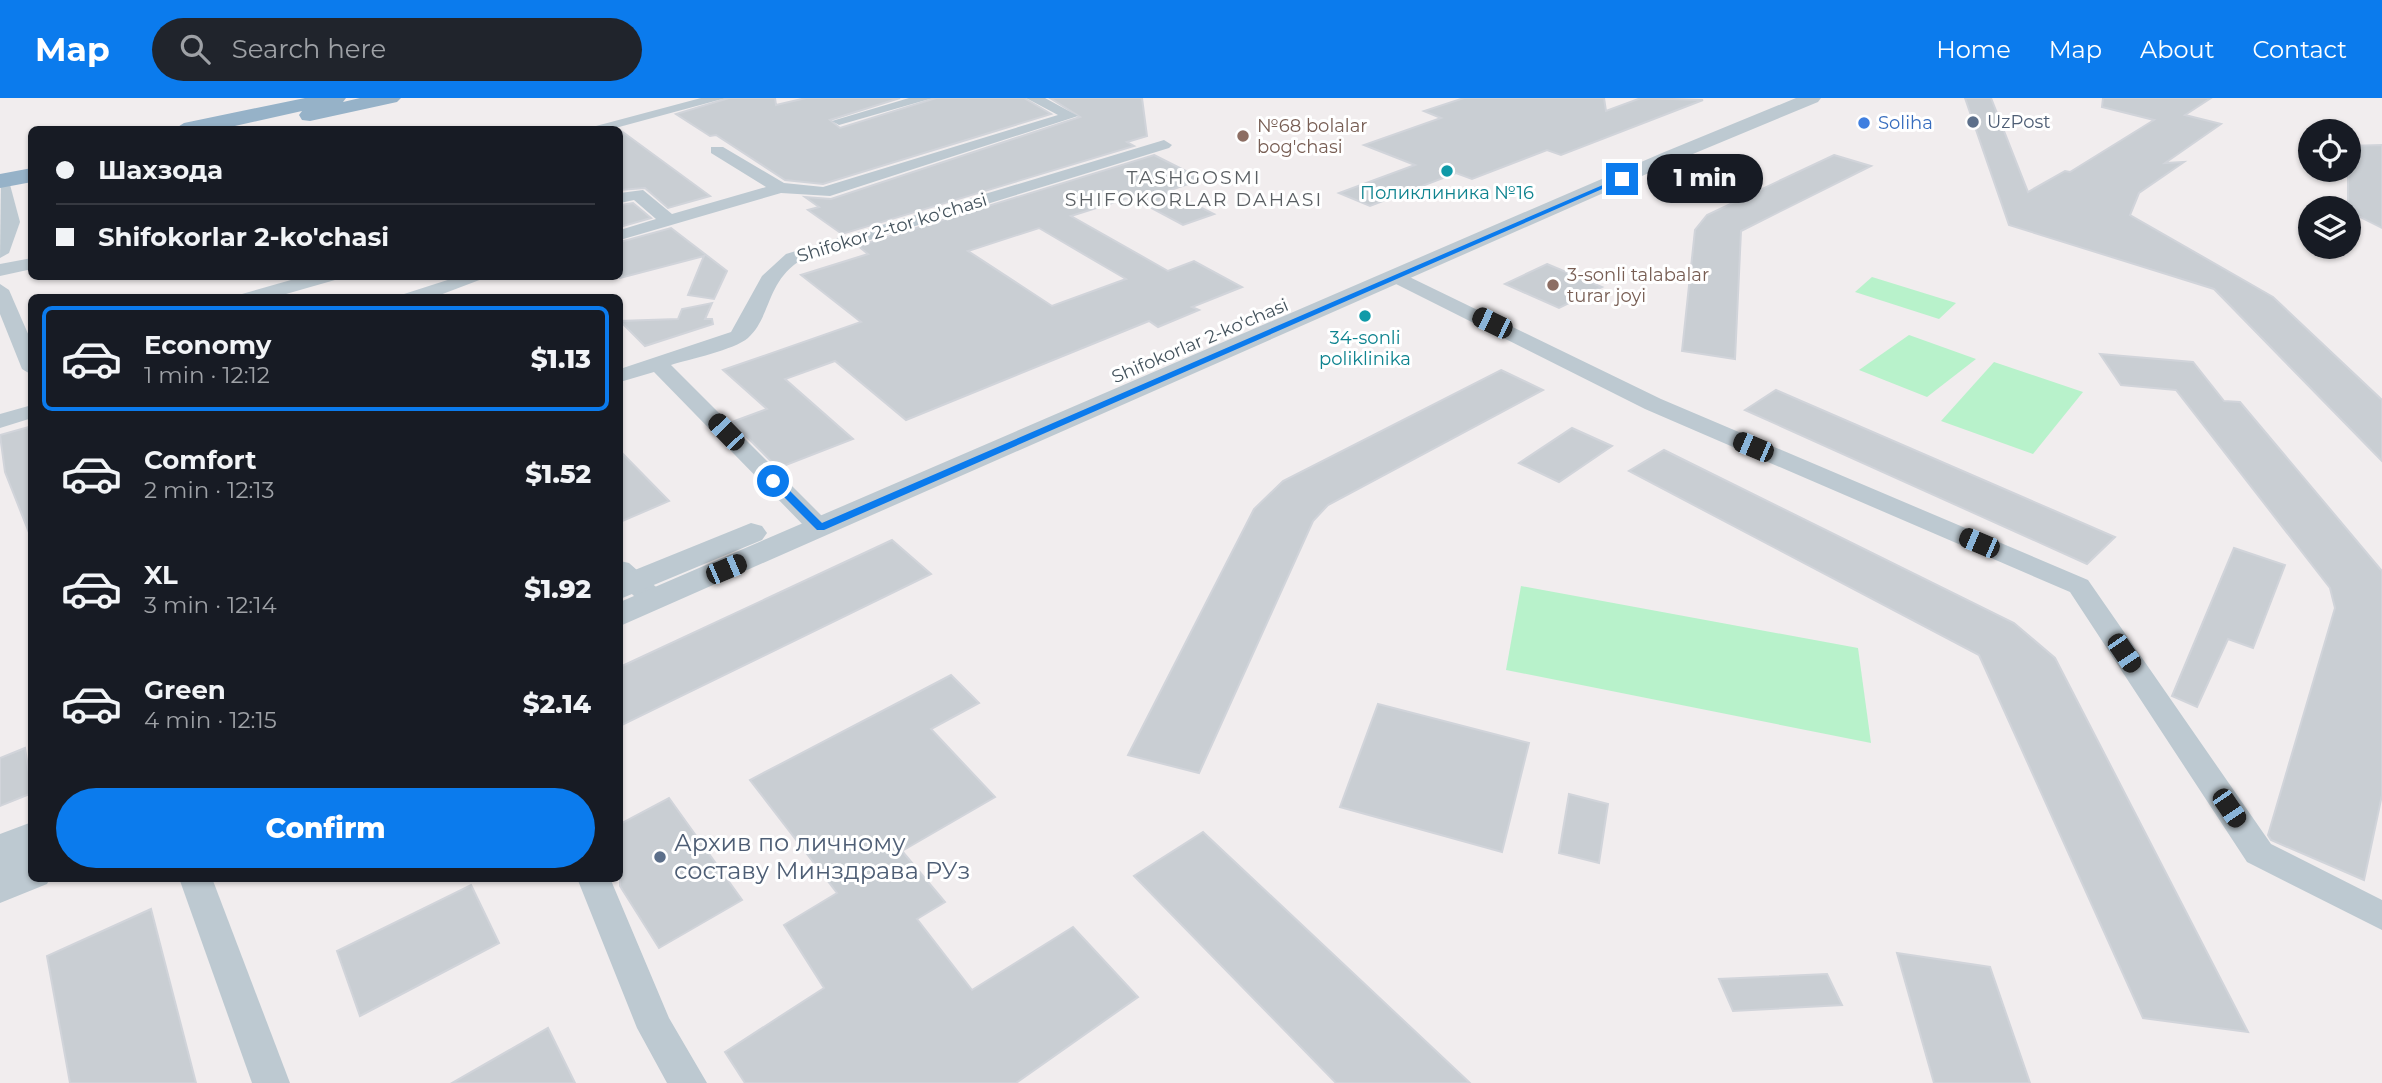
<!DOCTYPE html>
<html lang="en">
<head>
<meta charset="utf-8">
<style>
  :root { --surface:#171b24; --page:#20242c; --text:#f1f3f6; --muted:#9ea1a6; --line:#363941; --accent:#0b7bed }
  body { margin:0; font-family:Montserrat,sans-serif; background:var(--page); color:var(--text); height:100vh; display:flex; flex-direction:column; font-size:26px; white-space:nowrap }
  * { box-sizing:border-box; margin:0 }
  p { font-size:23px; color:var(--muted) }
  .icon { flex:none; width:38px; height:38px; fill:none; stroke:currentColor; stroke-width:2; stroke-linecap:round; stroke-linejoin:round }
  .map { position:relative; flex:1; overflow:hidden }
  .details { position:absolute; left:28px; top:196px; width:595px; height:588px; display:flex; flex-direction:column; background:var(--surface); border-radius:10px; box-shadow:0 2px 5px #0004 }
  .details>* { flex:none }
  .hud { position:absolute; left:28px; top:28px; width:595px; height:154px; border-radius:10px; box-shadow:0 2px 5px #0004; display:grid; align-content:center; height:154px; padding:0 28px; background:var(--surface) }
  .tools { position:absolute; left:2298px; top:21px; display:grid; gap:14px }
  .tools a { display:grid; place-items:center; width:63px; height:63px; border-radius:50%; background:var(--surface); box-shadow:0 2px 5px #0004; font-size:35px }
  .end { position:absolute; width:32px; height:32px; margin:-16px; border:9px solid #0b7bed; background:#fff; box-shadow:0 0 0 4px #fff }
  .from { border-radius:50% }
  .bubble { position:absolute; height:49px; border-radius:24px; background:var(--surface); box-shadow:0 2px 5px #0004; font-size:23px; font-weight:800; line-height:49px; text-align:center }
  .car { position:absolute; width:21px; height:42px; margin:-21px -10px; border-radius:9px; box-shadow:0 0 5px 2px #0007; background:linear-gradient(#222 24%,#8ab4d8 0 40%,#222 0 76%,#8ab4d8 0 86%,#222 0) }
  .hud b { display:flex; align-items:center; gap:24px; height:66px; font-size:26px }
  .hud b+b { border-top:2px solid var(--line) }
  .hud i { width:18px; height:18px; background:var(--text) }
  ul { padding:12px 0 0; list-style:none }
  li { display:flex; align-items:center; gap:21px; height:105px; margin:0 14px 10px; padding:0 14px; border:4px solid transparent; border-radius:10px }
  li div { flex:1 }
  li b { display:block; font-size:26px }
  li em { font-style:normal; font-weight:800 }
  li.current { border-color:var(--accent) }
  li>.icon { width:63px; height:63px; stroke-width:1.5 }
  .button { display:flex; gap:14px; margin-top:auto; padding:14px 28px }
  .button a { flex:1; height:80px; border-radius:42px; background:var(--accent); color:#fff; font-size:28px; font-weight:800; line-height:80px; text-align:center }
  header { display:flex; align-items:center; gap:42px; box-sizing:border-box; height:98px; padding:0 35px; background:var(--accent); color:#fff }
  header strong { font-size:33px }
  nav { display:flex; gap:38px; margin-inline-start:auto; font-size:24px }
  .search { width:490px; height:63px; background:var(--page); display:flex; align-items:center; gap:18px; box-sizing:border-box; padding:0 24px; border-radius:38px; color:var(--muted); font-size:26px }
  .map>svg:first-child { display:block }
</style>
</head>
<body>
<header>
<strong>Map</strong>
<div class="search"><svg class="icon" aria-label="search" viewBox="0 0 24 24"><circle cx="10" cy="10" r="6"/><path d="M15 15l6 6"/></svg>Search here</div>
<nav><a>Home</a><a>Map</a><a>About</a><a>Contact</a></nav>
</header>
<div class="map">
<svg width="2382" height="985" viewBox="0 0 2382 985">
  <rect width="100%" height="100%" fill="#f1edee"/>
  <g fill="#b8f2cb">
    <path d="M1872 179 1956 205 1939 221 1855 194Z"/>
    <path d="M1909 237 1976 261 1927 299 1859 272Z"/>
    <path d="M1994 264 2083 294 2033 356 1941 323Z"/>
    <path d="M1521 488 1858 550 1871 645 1506 572Z"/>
  </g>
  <g fill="#c9ced3" stroke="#d1d4da" stroke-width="2" fill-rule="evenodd">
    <path d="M729 0H775L776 7 806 0H900L830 22 840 30 936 0H1024L1051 16 823 86 785 82 716 37 710 38 676 16Z"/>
    <path d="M1050 0H1142L1147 38 1127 44 1134 48 842 136 808 112 819 109 805 99 831 101 1080 19Z"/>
    <path d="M1464 0H1604L1606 13 1641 0 1703 2 1561 57 1547 52 1472 81 1456 75 1370 108 1339 95 1415 67 1364 47 1441 20 1424 13Z"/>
    <path d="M1965 0H1991L2028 94 2065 73 2070 74 2154 22 2102 9 2103 0H2211L2185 17 2221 26 2165 65 2184 64 2139 95 2130 117 2273 199 2382 302V363L2214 191 2009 127Z"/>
    <path d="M620 32 710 98 668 110 645 90 620 92Z"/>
    <path d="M2382 47V130L2348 113V48Z"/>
    <path d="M1154 57 1202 81 1168 93 1214 116 1183 127 1131 99 1071 118 1168 173 1194 163 1242 189 1192 209 1199 212 1158 229 1149 223 906 322 835 263 785 281 853 341 778 370 732 324 767 311 723 272 861 224 801 177 868 156 858 148ZM1039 130 1126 181 1052 208 968 153Z"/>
    <path d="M1834 57 1871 68 1741 133 1735 261 1682 253 1695 132 1707 117Z"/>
    <path d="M633 105 651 120 620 129V107Z"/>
    <path d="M671 130 727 173 714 201 688 197 704 158 620 180V144Z"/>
    <path d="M1547 166 1602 189 1559 210 1505 186Z"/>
    <path d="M712 205 705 221H712L713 226 645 248 620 223 678 221 682 211Z"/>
    <path d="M2100 256 2193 264 2224 303 2240 304 2382 473V697L2364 782 2271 742 2268 737 2335 510 2330 490 2176 292 2121 287Z"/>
    <path d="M1501 272 1543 292 1328 407 1313 423 1199 675 1128 657 1254 411 1283 383Z"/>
    <path d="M1776 292 2115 439 2087 466 1745 312Z"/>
    <path d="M32 328V436L30 437 5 374 0 337Z"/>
    <path d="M1572 330 1612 348 1559 384 1519 365Z"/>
    <path d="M1664 352 2014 525 2055 560 2248 934 2143 920 1979 557 1629 373Z"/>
    <path d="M620 353 669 403 620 424Z"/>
    <path d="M892 442 931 476 620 628V569Z"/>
    <path d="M2234 450 2285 467 2253 550 2228 541 2197 609 2172 598Z"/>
    <path d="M951 577 979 605 931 631 995 699 902 753 945 804 917 821 972 892 1073 829 1138 899 1016 985H745L725 954 824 890 784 827 837 795 750 682Z"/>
    <path d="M1378 606 1529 645 1502 754 1340 709Z"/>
    <path d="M25 650 32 695 0 708V660Z"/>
    <path d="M1569 696 1608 706 1599 765 1559 755Z"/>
    <path d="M669 700 742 802 659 850 620 788V726Z"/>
    <path d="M1203 734 1470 985H1336L1134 778Z"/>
    <path d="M471 787 499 845 360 918 337 853Z"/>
    <path d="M151 811 196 985H70L47 858Z"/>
    <path d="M1897 855 1990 869 2030 985H1934Z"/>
    <path d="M1827 876 1842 907 1733 913 1719 881Z"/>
    <path d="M548 930 575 985H452Z"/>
  </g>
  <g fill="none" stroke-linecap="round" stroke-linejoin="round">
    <g fill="#bdc9d1" fill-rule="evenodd">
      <path d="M701 0H726L608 32H581Z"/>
      <path d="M909 0H933L839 27 832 23Z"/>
      <path d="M1026 0H1045L1078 18 830 98 781 95 620 142V132L656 121 634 102 620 105V95L643 92 672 116 766 89 711 55V49H723L784 85 823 89 1058 17Z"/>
      <path d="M1164 42 1172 47 1169 50 798 164C766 186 771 219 748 240 734 252 690 261 671 267L829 425 832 430 829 435H811L654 274 620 284V271L731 234 762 178 786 156Z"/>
      <path d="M1 78 9 83 20 124 9 155 0 160Z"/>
      <path d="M32 160V171L0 178V166Z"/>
      <path d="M1395 172 1661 301 2088 482 2271 746 2382 802V832L2247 764 2070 494 1645 311 1388 182 1386 178 1388 174Z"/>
      <path d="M305 178H337L335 182 272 200H240L242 196Z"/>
      <path d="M460 178H490L432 200H402L404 196Z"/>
      <path d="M0 186 9 192 32 245V277L22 271 0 216Z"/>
      <path d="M32 307V320L0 330V316Z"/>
      <path d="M620 463 629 465 664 496 668 502 664 508C645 513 633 497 620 484Z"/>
      <path d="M179 780H212L290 985H252Z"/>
      <path d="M577 780H610L669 920 707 985H667L637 930Z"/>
    </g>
    <g fill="#bdc9d1" fill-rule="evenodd">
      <path d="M1796 0H1821L1818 4 1676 63 620 528V504L1662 55Z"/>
      <path d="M751 425 762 428 767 435 762 442 620 501V478Z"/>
      <path d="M32 724V780H50L47 786 0 805V736Z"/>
    </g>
    <g fill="#96b2c8" fill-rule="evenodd">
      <path d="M305 0H346L343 4 360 0H401L397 4 310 23 302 22 299 17 302 13 217 32H173L184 25Z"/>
      <path d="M32 70V84L0 90V76Z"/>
    </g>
  </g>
  <path fill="#0b7bed" d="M1619 80 1625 81 824 432H817L768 383 777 380 822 425Z"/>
  <g fill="#5c6f8a" stroke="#fff" stroke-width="2.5">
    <circle cx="1973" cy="24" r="7"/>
    <circle cx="660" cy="759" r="7"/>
  </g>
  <circle fill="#3f7fe0" stroke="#fff" stroke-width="2.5" cx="1864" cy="25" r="7"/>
  <g fill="#8d6e63" stroke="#fff" stroke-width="2.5">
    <circle cx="1243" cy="38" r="7"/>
    <circle cx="1553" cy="187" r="7"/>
  </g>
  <g fill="#0f9aa8" stroke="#fff" stroke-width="2.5">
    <circle cx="1447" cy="73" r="7"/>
    <circle cx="1365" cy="218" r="7"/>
  </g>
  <g text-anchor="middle" stroke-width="6" stroke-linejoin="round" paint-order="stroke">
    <g font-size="18" fill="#4e5e75" stroke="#fff" text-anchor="start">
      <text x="1987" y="30">UzPost</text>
    </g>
    <g font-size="18" fill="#366cbe" stroke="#fff" text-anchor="start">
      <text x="1878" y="31">Soliha</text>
    </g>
    <g font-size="18" fill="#785e54" stroke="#fff" text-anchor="start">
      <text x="1257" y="34">№68 bolalar<tspan x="1257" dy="21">bog'chasi</tspan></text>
      <text x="1567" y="183">3-sonli talabalar<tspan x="1567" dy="21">turar joyi</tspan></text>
    </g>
    <g font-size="18" fill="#0d838f" stroke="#fff">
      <text x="1447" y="101">Поликлиника №16</text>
      <text x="1365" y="246">34-sonli<tspan x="1365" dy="21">poliklinika</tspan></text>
    </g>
    <g font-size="18" fill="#44535d" stroke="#fff">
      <text transform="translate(892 130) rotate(-17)" y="6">Shifokor 2-tor ko'chasi</text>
      <text transform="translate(1200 243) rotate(-23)" y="6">Shifokorlar 2-ko'chasi</text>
    </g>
    <g font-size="19" letter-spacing="2" fill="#5a5f63" stroke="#fff">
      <text x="1194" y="86">TASHGOSMI<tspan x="1194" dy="22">SHIFOKORLAR DAHASI</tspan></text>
    </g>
    <g font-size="24" fill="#4e5e75" stroke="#fff" text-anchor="start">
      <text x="674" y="753">Архив по личному<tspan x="674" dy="28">составу Минздрава РУз</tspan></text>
    </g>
  </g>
</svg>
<div class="tools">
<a><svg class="icon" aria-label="locate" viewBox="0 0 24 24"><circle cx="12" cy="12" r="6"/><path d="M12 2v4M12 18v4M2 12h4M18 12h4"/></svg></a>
<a><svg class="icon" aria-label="layers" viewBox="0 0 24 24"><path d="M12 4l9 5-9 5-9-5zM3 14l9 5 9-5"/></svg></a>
</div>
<i class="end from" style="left:773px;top:383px"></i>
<i class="end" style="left:1622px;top:81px"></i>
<div class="bubble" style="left:1647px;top:56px;width:116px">1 min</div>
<i class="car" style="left:1492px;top:225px;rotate:296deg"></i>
<i class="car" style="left:726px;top:334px;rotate:316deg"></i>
<i class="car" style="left:1753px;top:349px;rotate:293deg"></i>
<i class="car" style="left:1979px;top:445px;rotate:293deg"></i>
<i class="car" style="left:726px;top:471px;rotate:67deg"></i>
<i class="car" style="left:2124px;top:555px;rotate:146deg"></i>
<i class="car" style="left:2229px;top:710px;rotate:146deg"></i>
<div class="hud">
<b><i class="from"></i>Шахзода</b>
<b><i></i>Shifokorlar 2-ko'chasi</b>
</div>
<section class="details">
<ul>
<li class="current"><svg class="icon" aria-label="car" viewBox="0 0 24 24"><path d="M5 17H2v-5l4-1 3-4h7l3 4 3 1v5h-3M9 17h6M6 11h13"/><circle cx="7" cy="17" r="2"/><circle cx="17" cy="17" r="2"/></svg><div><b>Economy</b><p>1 min · 12:12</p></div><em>$1.13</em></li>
<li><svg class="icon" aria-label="car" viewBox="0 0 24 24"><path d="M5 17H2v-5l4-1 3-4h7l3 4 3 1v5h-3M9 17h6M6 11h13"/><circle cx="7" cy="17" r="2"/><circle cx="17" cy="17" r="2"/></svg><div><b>Comfort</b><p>2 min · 12:13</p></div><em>$1.52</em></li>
<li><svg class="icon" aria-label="car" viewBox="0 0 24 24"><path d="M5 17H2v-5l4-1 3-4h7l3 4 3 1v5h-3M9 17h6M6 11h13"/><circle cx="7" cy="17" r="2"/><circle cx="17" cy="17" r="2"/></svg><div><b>XL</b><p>3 min · 12:14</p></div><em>$1.92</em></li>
<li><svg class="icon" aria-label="car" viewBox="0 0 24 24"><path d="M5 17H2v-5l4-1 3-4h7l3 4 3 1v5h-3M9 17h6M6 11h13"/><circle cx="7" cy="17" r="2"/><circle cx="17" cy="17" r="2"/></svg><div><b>Green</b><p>4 min · 12:15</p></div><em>$2.14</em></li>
</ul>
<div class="button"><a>Confirm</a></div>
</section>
</div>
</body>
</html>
